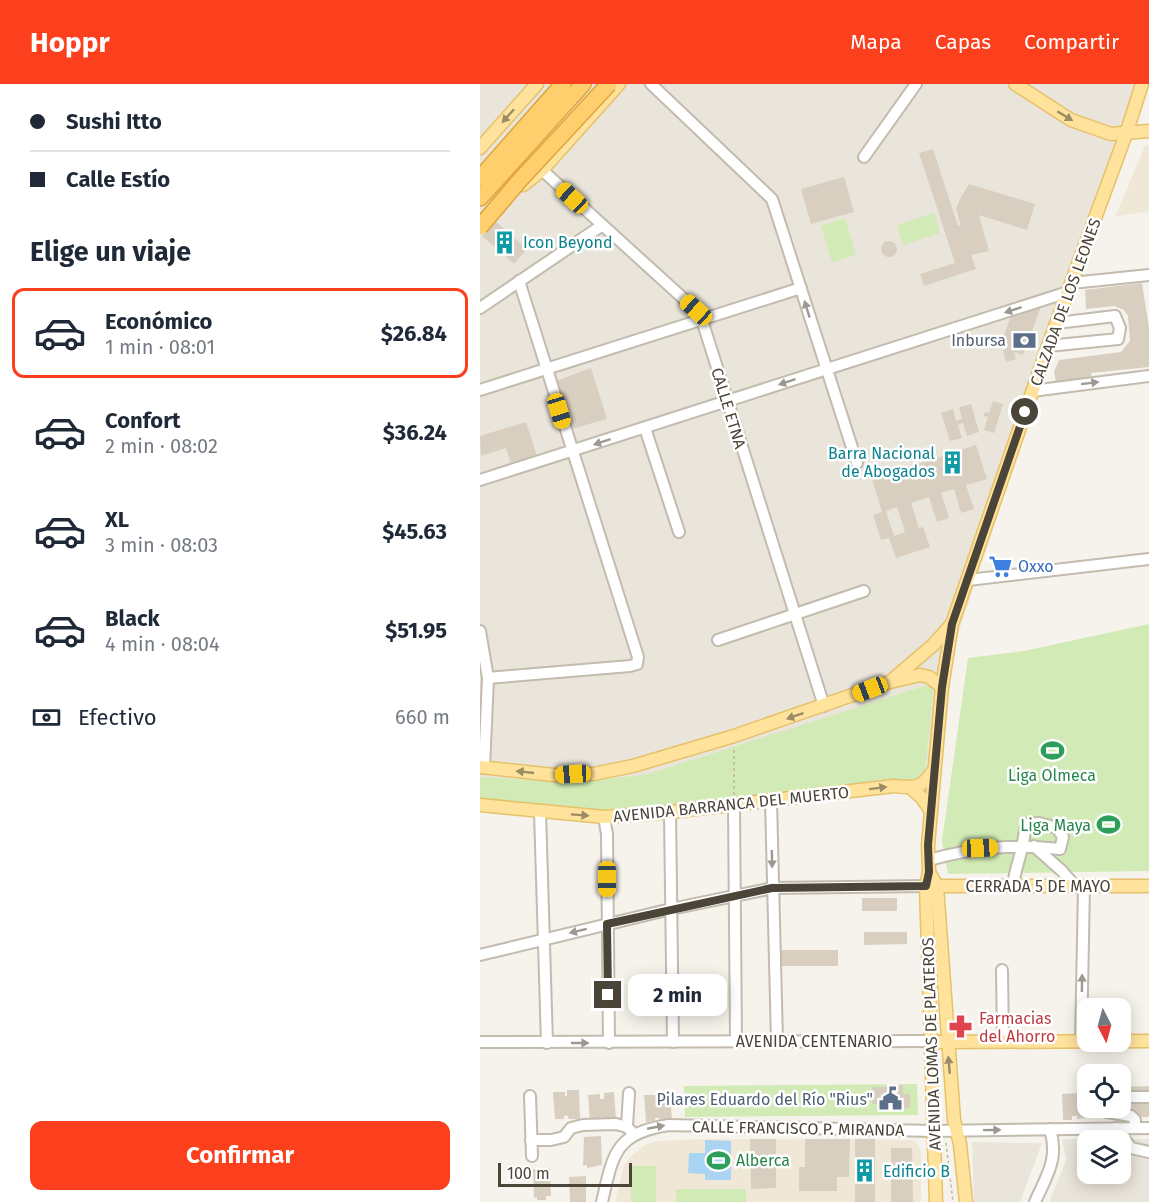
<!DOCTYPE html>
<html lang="es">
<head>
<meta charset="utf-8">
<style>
  :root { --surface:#fff; --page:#f2f2f3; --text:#1f2937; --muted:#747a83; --line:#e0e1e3; --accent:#fc3f1d }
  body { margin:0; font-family:"Fira Sans",sans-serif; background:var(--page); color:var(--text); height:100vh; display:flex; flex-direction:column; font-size:22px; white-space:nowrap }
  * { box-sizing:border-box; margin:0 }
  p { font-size:20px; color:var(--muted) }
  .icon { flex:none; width:33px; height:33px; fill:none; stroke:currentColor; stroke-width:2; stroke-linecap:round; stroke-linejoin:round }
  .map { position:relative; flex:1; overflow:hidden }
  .drawer { display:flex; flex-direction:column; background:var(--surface); width:480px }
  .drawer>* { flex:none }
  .hud { display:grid; align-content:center; height:132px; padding:0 30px; background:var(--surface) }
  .needle { width:39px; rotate:174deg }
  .fabs { position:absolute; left:597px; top:914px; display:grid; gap:12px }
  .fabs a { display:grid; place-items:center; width:54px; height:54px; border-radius:12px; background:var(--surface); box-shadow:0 3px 15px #0003; font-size:30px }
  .scale { position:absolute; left:18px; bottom:15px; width:134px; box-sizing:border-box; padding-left:6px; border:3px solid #4b4439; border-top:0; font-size:16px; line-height:21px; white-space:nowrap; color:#4b4439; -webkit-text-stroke:4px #fff; paint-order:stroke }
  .end { position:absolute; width:27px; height:27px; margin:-14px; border:8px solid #4b4439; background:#fff; box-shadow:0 0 0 3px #fff }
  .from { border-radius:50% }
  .bubble { position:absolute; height:42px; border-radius:12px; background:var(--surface); box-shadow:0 3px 15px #0003; font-size:20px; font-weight:700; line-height:42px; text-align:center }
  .car { position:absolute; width:18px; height:36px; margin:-18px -9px; border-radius:8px; box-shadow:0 0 4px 2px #0007; background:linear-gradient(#f5c518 24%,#345 0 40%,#f5c518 0 76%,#345 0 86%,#f5c518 0) }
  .hud b { display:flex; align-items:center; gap:21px; height:57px; font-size:22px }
  .hud b+b { border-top:2px solid var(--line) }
  .hud i { width:15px; height:15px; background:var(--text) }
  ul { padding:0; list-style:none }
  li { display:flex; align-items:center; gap:18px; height:90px; margin:0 12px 9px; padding:0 18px; border:3px solid transparent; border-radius:12px }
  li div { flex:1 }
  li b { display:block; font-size:22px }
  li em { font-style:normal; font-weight:700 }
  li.selected { border-color:var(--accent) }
  li>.icon { width:54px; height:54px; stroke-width:1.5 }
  h2 { padding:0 30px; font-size:27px; line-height:72px }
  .pay { display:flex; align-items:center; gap:15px; height:66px; padding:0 30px; font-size:22px }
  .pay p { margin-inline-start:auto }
  .button { display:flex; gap:12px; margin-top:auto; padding:12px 30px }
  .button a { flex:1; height:69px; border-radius:12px; background:var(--accent); color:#fff; font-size:24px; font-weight:700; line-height:69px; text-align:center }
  header { display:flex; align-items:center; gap:36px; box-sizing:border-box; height:84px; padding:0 30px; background:var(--accent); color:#fff }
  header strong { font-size:28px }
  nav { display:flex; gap:33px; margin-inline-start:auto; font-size:21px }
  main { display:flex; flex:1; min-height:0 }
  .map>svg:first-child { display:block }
</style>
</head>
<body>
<header>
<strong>Hoppr</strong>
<nav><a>Mapa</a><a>Capas</a><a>Compartir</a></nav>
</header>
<main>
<section class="drawer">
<div class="hud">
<b><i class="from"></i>Sushi Itto</b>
<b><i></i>Calle Estío</b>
</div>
<h2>Elige un viaje</h2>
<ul>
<li class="selected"><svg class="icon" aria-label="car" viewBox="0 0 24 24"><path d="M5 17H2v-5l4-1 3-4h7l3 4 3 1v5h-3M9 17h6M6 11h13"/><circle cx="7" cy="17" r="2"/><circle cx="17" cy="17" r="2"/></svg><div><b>Económico</b><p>1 min · 08:01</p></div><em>$26.84</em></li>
<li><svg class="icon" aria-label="car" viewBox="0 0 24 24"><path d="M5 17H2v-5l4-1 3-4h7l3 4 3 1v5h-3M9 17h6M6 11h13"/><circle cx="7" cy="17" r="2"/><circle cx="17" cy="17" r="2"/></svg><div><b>Confort</b><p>2 min · 08:02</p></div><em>$36.24</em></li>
<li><svg class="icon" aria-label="car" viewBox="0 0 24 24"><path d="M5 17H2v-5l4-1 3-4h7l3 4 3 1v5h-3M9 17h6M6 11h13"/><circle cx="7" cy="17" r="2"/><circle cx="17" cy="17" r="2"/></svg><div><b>XL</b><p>3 min · 08:03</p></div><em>$45.63</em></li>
<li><svg class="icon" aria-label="car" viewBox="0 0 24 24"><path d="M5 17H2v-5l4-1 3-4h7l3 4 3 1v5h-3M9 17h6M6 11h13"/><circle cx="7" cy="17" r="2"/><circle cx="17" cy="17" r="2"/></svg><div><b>Black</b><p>4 min · 08:04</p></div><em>$51.95</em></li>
</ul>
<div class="pay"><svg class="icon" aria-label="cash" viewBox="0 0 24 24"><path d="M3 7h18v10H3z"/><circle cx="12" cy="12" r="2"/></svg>Efectivo<p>660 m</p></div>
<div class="button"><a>Confirmar</a></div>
</section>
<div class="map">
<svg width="669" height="1118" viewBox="0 0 669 1118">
  <rect width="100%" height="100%" fill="#f6f3ec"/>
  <g fill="#eae5da" fill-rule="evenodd">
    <path d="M0 0H661L468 580 453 705 124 733 0 719Z"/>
    <path d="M582 1055H669V1118H569L586 1076ZM608 1056H640V1089H608Z"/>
    <path d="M492 1058 562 1059 540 1118H494Z"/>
  </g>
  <g fill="#efe8d6">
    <path d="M669 61V127L635 133 665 62Z"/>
    <path d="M225 1055 433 1056 439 1061 441 1069V1118H135L144 1081 149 1074 165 1061 177 1057Z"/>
  </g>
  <g fill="#d2eab5">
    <path d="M454 129 460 149 423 161 417 141Z"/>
    <path d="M365 134 376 171 352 178 341 142Z"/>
    <path d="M669 540V787L468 790 462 757 488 574 544 567Z"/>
    <path d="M454 599 444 698 416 695 297 708 192 724 138 727 62 724 0 714V693L92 698 165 691Z"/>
    <path d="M437 1000 438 1031 205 1033 204 1002Z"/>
    <rect x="151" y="1082" width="25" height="36"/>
    <rect x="196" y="1105" width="70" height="13"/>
  </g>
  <path fill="#a9d4f2" d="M225 1056 251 1057V1096H225V1090L208 1089 209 1069H225Z"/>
  <g fill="#d8cfc1" fill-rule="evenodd">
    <path d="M453 65 478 142 481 141 476 125 481 113 489 100 555 120 547 146 499 131 509 167 491 171 496 185 444 202 440 190 475 179 439 69Z"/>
    <path d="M364 93 374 128 331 140 321 105Z"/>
    <path d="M15 137 47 165 34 180 2 152Z"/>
    <circle cx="409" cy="165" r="8"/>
    <path d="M662 199 669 244V283L611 289 612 296 579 300V297L576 298 574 288 579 276 641 268 650 257 648 232 644 226 634 222 606 225 605 206Z"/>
    <path d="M561 223 543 271 534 268 536 275 526 278 523 266 526 265 522 256 531 232Z"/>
    <path d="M111 284 127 335 91 345 76 297Z"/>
    <path d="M513 317 523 320 514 349 504 346 508 333 503 332 505 328 509 329Z"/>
    <path d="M491 320 499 348 487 352 483 339 478 341 482 354 470 357 461 329 473 325 476 337 482 335 479 323Z"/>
    <path d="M46 338 57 372 31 380 26 364 1 372 0 352Z"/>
    <path d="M496 361 507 395 486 401 494 425 481 429 474 405 461 409 469 434 457 438 449 413 431 419 439 444 443 443 450 463 416 474 409 454 401 456 393 431 402 428 392 395ZM417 423 425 448 414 452 406 427Z"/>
    <rect x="382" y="814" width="35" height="13"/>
    <path d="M384 848H427V860L384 861Z"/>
    <rect x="301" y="866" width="57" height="16"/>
    <path d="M414 1001H423V1010H430V1024H420V1020H392V1003H414Z"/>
    <path d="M669 1002V1033L616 1034V1023H640V1003Z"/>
    <path d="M87 1006H99L100 1035H89L87 1031 84 1032V1035H75L73 1008H85V1012H87Z"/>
    <path d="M134 1008 136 1037H125L124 1033 120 1034V1037L110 1038 108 1011 120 1010V1015H124V1009Z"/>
    <path d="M190 1008 192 1037 181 1038 179 1034H175V1037L166 1038 164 1011H176V1015H180L179 1009Z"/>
    <path d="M605 1009 607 1034 597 1035V1032H592V1036H583L582 1010Z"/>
    <path d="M121 1052 122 1081 107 1084V1081L103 1082 104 1053Z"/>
    <path d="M270 1055H296V1104L271 1105Z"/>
    <path d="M325 1055H370L369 1093H357V1107H319V1083H325Z"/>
    <rect x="375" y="1055" width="20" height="63"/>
    <path d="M411 1064H432L433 1118H411Z"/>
    <path d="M53 1085H70L71 1112H66V1116H57V1113L54 1114Z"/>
    <path d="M106 1092V1118H90L89 1093Z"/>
  </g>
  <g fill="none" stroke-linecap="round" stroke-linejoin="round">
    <defs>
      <g id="minor">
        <path d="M171 0 292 115 377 379"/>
        <path d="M384 73 436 0"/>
        <path d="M62 86 216 226 222 236 344 622"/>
        <path d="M592 199 669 191"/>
        <path d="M0 224 121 142"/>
        <path d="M568 262 638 255 640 244 635 232 577 239"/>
        <path d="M0 306 321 204"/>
        <path d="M552 307 669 292"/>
        <path d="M165 344 199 448"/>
        <path d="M0 396 588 208"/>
        <path d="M488 496 669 475"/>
        <path d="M0 547 8 594 4 684"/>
        <path d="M238 556 384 507"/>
        <path d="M8 594 150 582 157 580 158 573 39 197"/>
        <path d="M291 717 297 957"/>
        <path d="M254 721 256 957"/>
        <path d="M60 728 67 959"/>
        <path d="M190 728 193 958"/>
        <path d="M124 733 127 750 129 959"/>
        <path d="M554 762 582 787 596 803"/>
        <path d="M449 776C495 763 533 760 580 765L583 753 577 744 559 739 547 740C544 748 544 756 542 764 539 777 534 789 533 803"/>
        <path d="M0 871 191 825 293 804 446 802"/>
        <path d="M522 886 523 958"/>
        <path d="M0 958 452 957"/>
        <path d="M601 958 604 803"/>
        <path d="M50 1012 52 1072"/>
        <path d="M640 1013H669"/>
        <path d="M621 1023 627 1028 651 1032 655 1036V1044"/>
        <path d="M147 1043 149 1009"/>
        <path d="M636 1044 651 1064 669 1068"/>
        <path d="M51 1056H71L84 1053 91 1044 103 1041 136 1040 147 1043 154 1050"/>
        <path d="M122 1118C133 1070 135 1049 189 1041L453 1047 669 1044"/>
        <path d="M555 1118C567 1091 579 1075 570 1045"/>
      </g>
      <g id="major">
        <path d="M535 0 591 36 631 50 669 47"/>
        <path d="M0 64 57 0"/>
        <path d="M43 101 62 86 139 0"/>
        <path d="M411 597 453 561 471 541"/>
        <path d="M0 683 74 691 113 690 153 682 254 652 410 598 440 591 449 593 462 603"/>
        <path d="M431 704 442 714 451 727"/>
        <path d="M0 721 124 733 190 728 414 702C436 704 441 705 454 686"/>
        <path d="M449 788 457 802 474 1036 480 1060 486 1118"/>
        <path d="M450 802H669"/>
        <path d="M459 958 669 957"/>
        <path d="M456 1118 446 802 449 788 448 761 462 603 472 540 568 262 646 50 662 0"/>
      </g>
      <g id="highway">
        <path d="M0 94 83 0"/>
        <path d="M0 114 103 0"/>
      </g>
    </defs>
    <use href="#minor" stroke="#c2bbae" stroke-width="14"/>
    <use href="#major" stroke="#e6c16a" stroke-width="15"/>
    <use href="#highway" stroke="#e0a43c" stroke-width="18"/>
    <g stroke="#c4b79f" stroke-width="1.5" stroke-dasharray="3 3" stroke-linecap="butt">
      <path d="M254 711V664"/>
      <path d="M466 1059 473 1118"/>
    </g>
    <use href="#minor" stroke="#fff" stroke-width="10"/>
    <use href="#major" stroke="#ffe39c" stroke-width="12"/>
    <use href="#highway" stroke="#ffcf6e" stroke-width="15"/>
    <defs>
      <path id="highway-bridge" d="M0 143 40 96 129 0"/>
    </defs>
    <use href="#highway-bridge" stroke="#e0a43c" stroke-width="18" stroke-linecap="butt"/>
    <use href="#highway-bridge" stroke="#ffcf6e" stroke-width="15"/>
  </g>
  <defs><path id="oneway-solid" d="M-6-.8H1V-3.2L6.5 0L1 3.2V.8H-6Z" transform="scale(1.5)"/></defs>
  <g fill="#9c8c66">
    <use href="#oneway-solid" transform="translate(28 32) rotate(132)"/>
    <use href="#oneway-solid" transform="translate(585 32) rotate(31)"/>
    <use href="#oneway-solid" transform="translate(315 632) rotate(161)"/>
    <use href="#oneway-solid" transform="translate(45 688) rotate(-174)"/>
    <use href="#oneway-solid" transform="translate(398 704) rotate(-7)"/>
    <use href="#oneway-solid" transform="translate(100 731) rotate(4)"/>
    <use href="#oneway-solid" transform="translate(469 981) rotate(-95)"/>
  </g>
  <g fill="#9c9892">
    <use href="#oneway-solid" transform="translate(327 225) rotate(-107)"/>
    <use href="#oneway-solid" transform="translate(533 226) rotate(162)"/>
    <use href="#oneway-solid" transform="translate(307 298) rotate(162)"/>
    <use href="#oneway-solid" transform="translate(610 299) rotate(-7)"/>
    <use href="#oneway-solid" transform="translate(122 358) rotate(162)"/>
    <use href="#oneway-solid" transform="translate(292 775) rotate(89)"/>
    <use href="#oneway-solid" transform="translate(98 847) rotate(166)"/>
    <use href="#oneway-solid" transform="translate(602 899) rotate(-89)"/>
    <use href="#oneway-solid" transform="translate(100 959)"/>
    <use href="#oneway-solid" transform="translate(176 1043) rotate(-11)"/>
    <use href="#oneway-solid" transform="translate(512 1046) rotate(-1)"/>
  </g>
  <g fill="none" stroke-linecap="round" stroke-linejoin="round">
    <path stroke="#4b4439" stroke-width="8" d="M128 911 127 840 292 804 446 802 449 788 448 761 462 603 472 540 545 328"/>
  </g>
  <defs>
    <symbol id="building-bare" viewBox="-9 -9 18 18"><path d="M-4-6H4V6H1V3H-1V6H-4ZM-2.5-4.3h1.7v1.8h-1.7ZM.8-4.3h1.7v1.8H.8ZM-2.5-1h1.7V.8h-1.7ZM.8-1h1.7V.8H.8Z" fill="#0f9aa8" stroke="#fff" stroke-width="2.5" paint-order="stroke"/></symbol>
    <symbol id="bank-bare" viewBox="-9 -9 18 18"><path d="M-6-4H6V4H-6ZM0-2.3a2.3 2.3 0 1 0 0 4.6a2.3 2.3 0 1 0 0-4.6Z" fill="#5c6f8a" stroke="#fff" stroke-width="2.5" paint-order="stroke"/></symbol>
    <symbol id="supermarket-bare" viewBox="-9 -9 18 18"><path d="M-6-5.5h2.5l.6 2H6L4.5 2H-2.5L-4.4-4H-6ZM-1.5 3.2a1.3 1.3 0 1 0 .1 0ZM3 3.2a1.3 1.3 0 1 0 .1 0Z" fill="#3f7fe0" stroke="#fff" stroke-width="2.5" paint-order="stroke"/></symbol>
    <symbol id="stadium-bare" viewBox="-9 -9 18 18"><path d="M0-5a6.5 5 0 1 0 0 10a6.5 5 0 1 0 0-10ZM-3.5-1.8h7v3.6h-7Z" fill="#2e9e5b" stroke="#fff" stroke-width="2.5" paint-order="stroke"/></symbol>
    <symbol id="pharmacy-bare" viewBox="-9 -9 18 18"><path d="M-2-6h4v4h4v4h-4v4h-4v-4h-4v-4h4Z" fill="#e0444e" stroke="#fff" stroke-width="2.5" paint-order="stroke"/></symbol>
    <symbol id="civic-bare" viewBox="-9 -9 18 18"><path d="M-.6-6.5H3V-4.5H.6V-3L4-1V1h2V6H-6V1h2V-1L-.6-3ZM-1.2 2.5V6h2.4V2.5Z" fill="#5c6f8a" stroke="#fff" stroke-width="2.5" paint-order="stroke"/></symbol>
  </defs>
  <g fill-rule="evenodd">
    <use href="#building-bare" x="8" y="142" width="33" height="33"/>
    <use href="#bank-bare" x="528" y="240" width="33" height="33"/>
    <use href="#building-bare" x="456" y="362" width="33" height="33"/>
    <use href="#supermarket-bare" x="504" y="466" width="33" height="33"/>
    <use href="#stadium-bare" x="556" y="650" width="33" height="33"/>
    <use href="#stadium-bare" x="612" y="724" width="33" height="33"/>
    <use href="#pharmacy-bare" x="464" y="926" width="33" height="33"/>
    <use href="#civic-bare" x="394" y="998" width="33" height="33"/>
    <use href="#stadium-bare" x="222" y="1060" width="33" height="33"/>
    <use href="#building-bare" x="368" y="1070" width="33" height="33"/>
  </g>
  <g text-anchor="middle" stroke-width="5" stroke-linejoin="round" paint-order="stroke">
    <g font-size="16" fill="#0d838f" stroke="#fff" text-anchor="start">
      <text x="43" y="164">Icon Beyond</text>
      <text x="455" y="375" text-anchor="end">Barra Nacional<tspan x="455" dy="18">de Abogados</tspan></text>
      <text x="403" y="1093">Edificio B</text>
    </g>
    <g font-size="16" fill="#4b4439" stroke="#fff">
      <text transform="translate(585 218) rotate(-70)" y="6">CALZADA DE LOS LEONES</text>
      <text transform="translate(249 324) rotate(73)" y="6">CALLE ETNA</text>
      <text transform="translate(251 720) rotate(-6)" y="6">AVENIDA BARRANCA DEL MUERTO</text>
      <text x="558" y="808">CERRADA 5 DE MAYO</text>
      <text x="334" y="963">AVENIDA CENTENARIO</text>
      <text transform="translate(451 960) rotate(-92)" y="6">AVENIDA LOMAS DE PLATEROS</text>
      <text transform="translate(318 1044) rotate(1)" y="6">CALLE FRANCISCO P. MIRANDA</text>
    </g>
    <g font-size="16" fill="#4e5e75" stroke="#fff" text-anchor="end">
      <text x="526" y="262">Inbursa</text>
      <text x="393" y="1021">Pilares Eduardo del Río "Rius"</text>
    </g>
    <g font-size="16" fill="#366cbe" stroke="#fff" text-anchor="start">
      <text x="538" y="488">Oxxo</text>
    </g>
    <g font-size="16" fill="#27864d" stroke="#fff">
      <text x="572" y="697">Liga Olmeca</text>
      <text x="611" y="747" text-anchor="end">Liga Maya</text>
      <text x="256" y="1082" text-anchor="start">Alberca</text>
    </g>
    <g font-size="16" fill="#be3a42" stroke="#fff" text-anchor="start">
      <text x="499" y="940">Farmacias<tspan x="499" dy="18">del Ahorro</tspan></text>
    </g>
  </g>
</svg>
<div class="fabs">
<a><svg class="needle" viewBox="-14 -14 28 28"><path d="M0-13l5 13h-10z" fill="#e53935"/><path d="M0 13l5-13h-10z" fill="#747a83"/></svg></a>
<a><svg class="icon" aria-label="locate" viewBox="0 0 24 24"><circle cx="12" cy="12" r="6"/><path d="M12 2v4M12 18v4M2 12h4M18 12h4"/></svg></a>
<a><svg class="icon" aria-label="layers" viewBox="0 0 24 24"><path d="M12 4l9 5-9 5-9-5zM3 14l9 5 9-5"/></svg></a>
</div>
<div class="scale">100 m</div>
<i class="end from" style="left:545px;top:328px"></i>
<i class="end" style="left:128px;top:911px"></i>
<div class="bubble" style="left:148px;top:890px;width:99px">2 min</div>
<i class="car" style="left:92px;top:114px;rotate:313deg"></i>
<i class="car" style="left:216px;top:226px;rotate:312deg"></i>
<i class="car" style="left:79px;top:327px;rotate:163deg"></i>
<i class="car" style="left:390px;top:605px;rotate:249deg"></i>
<i class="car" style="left:93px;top:690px;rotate:267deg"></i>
<i class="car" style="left:500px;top:764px;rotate:88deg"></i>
<i class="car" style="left:127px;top:795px;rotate:180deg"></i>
</div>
</main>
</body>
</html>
